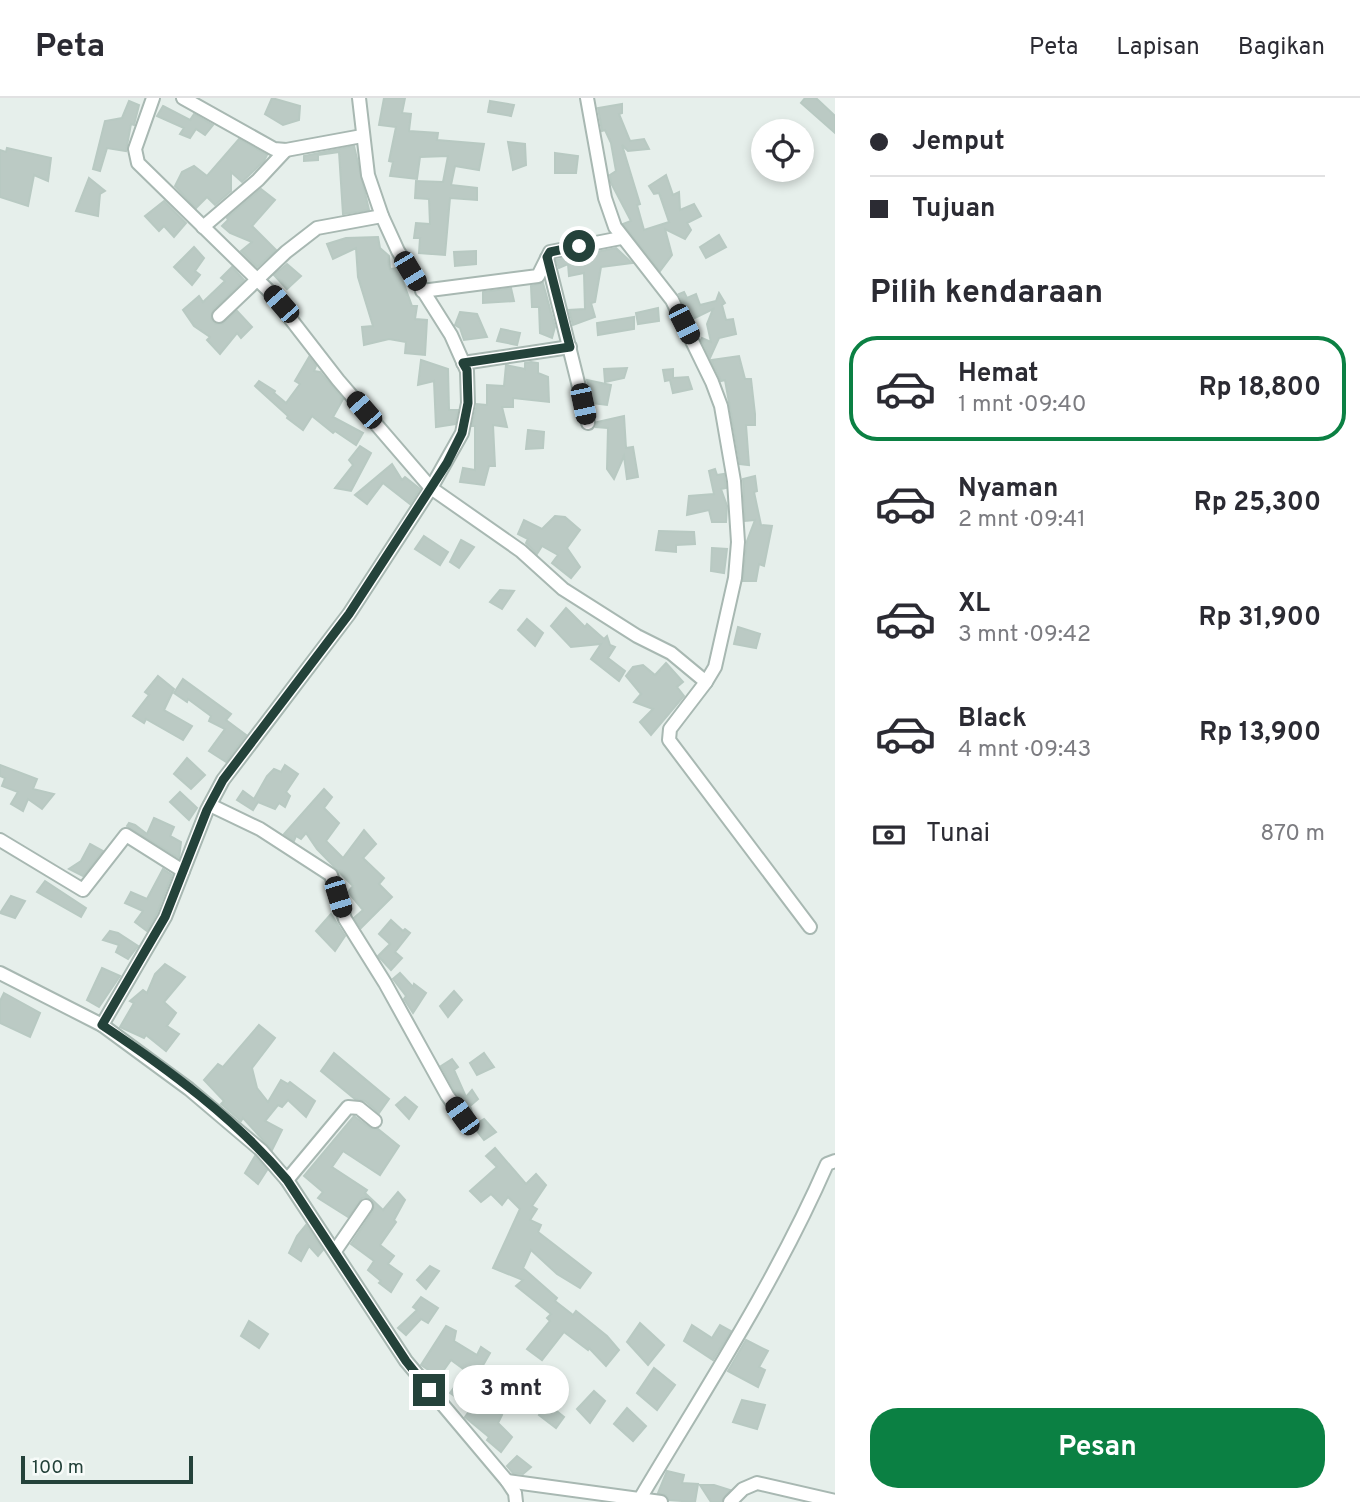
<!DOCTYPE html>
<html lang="id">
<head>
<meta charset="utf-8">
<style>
  :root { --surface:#fff; --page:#f7f7f7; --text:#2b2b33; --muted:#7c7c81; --line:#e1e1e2; --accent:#0b8043 }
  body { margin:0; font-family:Overpass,sans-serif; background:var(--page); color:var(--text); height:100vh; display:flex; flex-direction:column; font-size:26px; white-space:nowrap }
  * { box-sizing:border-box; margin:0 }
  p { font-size:23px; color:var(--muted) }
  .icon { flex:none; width:38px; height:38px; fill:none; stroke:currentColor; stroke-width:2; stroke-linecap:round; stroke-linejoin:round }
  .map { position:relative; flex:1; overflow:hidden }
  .sheet { display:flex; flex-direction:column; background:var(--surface); width:525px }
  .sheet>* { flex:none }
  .banner { display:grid; align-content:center; height:154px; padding:0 35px; background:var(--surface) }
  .tools { position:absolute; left:751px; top:21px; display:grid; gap:14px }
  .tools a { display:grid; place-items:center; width:63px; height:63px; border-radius:50%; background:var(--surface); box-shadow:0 4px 10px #0003; font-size:35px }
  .scale { position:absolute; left:21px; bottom:18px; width:172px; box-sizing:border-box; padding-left:7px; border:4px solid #24423a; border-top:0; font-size:19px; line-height:24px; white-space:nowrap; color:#24423a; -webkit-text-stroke:5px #f7fbf9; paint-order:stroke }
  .end { position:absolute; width:32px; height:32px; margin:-16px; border:9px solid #24423a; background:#fff; box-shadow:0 0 0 4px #fff }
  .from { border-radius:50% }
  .bubble { position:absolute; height:49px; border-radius:24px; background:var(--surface); box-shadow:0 4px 10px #0003; font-size:23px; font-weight:700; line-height:49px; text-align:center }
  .car { position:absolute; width:21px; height:42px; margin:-21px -10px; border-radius:9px; box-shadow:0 0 5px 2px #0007; background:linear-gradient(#222 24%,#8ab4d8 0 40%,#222 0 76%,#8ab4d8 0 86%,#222 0) }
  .banner b { display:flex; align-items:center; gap:24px; height:66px; font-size:26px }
  .banner b+b { border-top:2px solid var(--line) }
  .banner i { width:18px; height:18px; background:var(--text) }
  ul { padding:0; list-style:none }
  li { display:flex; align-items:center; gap:21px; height:105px; margin:0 14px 10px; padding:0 21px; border:4px solid transparent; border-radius:28px }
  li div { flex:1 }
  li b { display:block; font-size:26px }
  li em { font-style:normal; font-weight:700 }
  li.on { border-color:var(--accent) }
  li>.icon { width:63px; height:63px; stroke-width:1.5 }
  h2 { padding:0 35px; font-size:32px; line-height:84px }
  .pay { display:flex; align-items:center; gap:18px; height:77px; padding:0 35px; font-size:26px }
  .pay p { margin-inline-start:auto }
  .primary-button { display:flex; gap:14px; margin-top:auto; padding:14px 35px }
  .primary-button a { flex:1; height:80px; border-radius:28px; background:var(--accent); color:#fff; font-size:28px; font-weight:700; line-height:80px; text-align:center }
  header { display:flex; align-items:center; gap:42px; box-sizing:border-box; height:98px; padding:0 35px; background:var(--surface); border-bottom:2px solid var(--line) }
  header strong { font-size:33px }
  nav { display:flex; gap:38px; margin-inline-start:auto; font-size:24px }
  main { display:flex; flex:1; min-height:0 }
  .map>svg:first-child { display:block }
</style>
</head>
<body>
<header>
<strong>Peta</strong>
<nav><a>Peta</a><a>Lapisan</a><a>Bagikan</a></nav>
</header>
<main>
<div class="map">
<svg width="835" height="1404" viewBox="0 0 835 1404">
  <rect width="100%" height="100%" fill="#e6efeb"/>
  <g fill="#bbcac4" stroke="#b8c9c2" stroke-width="2">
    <path d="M272 0 300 8 299 22 283 27 265 16Z"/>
    <path d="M384 0H405L402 15 411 16 409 33 438 35 437 42 484 46 479 72 455 68 451 87 477 90V102L450 100 445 157 419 155 420 140H414L416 125 430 126 429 101 415 100 416 83 443 84 448 58 420 59 417 81 390 78 393 64 389 63 396 29 379 27Z"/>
    <path d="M805 0H816L835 18V35L801 5Z"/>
    <path d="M129 3 139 7 134 27 131 26 126 53 107 50 100 73 93 71 105 23 122 20Z"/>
    <path d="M490 3 514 7 511 18 488 14Z"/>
    <path d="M622 6V15L619 16 630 43 644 41 649 51 628 53 622 47 640 106 637 107 644 132 669 124 659 95 654 96 649 88 666 77 673 97 679 94 680 112 694 106 701 118 687 125 691 132 685 141 665 131 672 157 660 173 623 126 631 123 611 85 610 77 616 73 611 45 605 32 602 33 598 10Z"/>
    <path d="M163 8 190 22 194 16 213 27 205 37 196 31 190 40 180 36 184 30 157 18Z"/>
    <path d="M239 41 267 57 264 63 242 84 231 74V93L215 107 207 99 196 110 175 88 182 74 194 68 207 78Z"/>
    <path d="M508 44 525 46 526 67 513 72Z"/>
    <path d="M354 48 369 112 343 116 339 54 318 57V62L304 63V58Z"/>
    <path d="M7 50 51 60 48 83 34 77 28 108 0 99V52L6 54Z"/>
    <path d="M555 55 578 58 576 75H555Z"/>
    <path d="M89 80 105 93 100 96 98 118 76 113Z"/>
    <path d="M261 91 275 102 252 128 276 152 257 169 241 153 252 144 230 135 222 128 228 122 227 120Z"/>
    <path d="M164 103 186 125 174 139 164 128 159 133 145 118Z"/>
    <path d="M719 137 726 149 706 160 700 149Z"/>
    <path d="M378 139 380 150 389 158 390 171 398 170 412 208H417L415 221 427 222 425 257 405 255 406 244 389 241 364 247 362 229 373 228 358 179 356 150 333 161 327 146 346 140Z"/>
    <path d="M194 149 204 160 195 173 200 177 192 187 174 169Z"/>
    <path d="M616 150 632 165 601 169 595 204 591 205 595 219 573 227 569 212 585 211 584 175 569 178 568 166 559 170 556 162Z"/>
    <path d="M476 153V166L455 168 454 154Z"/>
    <path d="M287 166 301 178 287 191 274 177Z"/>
    <path d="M232 169 244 182 213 212 211 221 216 226H222L237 213 252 229 241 240 237 235 220 256 207 242 210 239 194 228 183 212 199 198 203 204 225 183 221 180Z"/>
    <path d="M543 185 555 229 552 240 540 235 539 209H532L531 188Z"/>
    <path d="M511 190 514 203 483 205V194Z"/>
    <path d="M684 194 687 200 696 196 700 207 716 203 719 195 725 205 722 207 726 222 733 221 736 236 719 240 710 260 701 242 702 240 711 244 707 226 713 211 691 222 679 196Z"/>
    <path d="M658 210 659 223 638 226 636 215Z"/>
    <path d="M460 214 477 216 487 239 464 242 460 230 455 227Z"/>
    <path d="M634 219V231L598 237 597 225Z"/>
    <path d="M501 231 520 235 517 247 497 243Z"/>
    <path d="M739 258 745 281H751L755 316V327H746L749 367 740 366 725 282 721 283 711 262Z"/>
    <path d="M309 259 316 268 314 273 320 274 343 301 333 319 363 335 356 347 335 333 333 335 312 318 303 332 287 320 288 318 255 288 259 283 275 293 274 295 286 305 300 286 295 283Z"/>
    <path d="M421 262 448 271 449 312H458L455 326 436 329 434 283 418 287Z"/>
    <path d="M531 264 538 265V275L548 279 549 304 513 300V309H502L507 329 493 327 495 368H489L484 387 460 384 463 370 475 372V328H472L477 306 487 307V287L504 288 506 267 525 271V265Z"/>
    <path d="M627 270 624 280 605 284 604 271Z"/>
    <path d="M673 271V280L688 279 692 291 673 295 670 282 665 283 663 272Z"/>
    <path d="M587 282 611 287 607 307 592 305Z"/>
    <path d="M624 318 626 350 633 349 638 379 627 381 624 358 614 381 607 371 608 330 596 329 597 324Z"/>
    <path d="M528 332 544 334 543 350 526 351Z"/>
    <path d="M360 348 371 355 351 393 335 390 353 367 349 362Z"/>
    <path d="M392 366 402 382 405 379 420 391 410 406 383 385 367 406 355 397Z"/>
    <path d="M715 371 717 377 724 376 726 390 721 391 727 408 726 424H712L709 412 687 417 689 398 714 396 709 373Z"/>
    <path d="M755 378 757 393 754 394 761 427 772 428 764 468 759 466 756 483H743L747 443 755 422 745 423 743 381Z"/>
    <path d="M555 418 565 419 580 432 567 450 580 469 571 480 552 465 558 457 542 448 537 456 526 445 528 441 518 436 524 422 542 431Z"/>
    <path d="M659 433 694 434 695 446 676 447V454L656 452Z"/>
    <path d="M424 438 448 454 440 467 415 451Z"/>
    <path d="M461 442 474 449 459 470 450 464Z"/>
    <path d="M712 450 727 451 724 475 711 473Z"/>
    <path d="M500 492 514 493 502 511 490 504Z"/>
    <path d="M566 510 585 529 587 526 604 541 607 538 610 547 615 549 608 560 625 573 619 583 591 561 601 546 571 549 551 528Z"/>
    <path d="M527 521 543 535 535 548 518 532Z"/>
    <path d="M738 529 760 536 756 550 734 546Z"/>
    <path d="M666 565 683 584 677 589 684 598 651 637 640 624 653 611 634 604 641 596 626 578 633 569 643 567 655 577Z"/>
    <path d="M158 578 174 591 164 612 192 628 183 642 146 621 144 625 133 618 149 597 145 594Z"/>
    <path d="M183 581 231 616 226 622 246 637 226 664 209 653 225 631 209 623 211 618 188 601 187 604 174 595Z"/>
    <path d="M187 660 205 677 191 691 174 676Z"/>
    <path d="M0 667 37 681 33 691 54 696 42 711 28 701 23 713 11 706 18 694 2 688 5 680 0 678Z"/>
    <path d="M285 667 298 676 286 694 290 698 285 709 279 705 275 711 258 704 253 712 237 702 243 693 254 701 267 678 274 671 281 674Z"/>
    <path d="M324 691 332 699 324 710 339 725 326 743 343 760 364 732 376 746 363 760 384 780 379 786 392 799 361 830 354 820 363 812 348 794 353 788 317 751 306 735 301 741 296 738 294 743 284 736Z"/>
    <path d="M180 694 197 710 189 722 170 704Z"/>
    <path d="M154 720 174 729 170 738 181 744 179 760 127 728 129 725 135 727 147 736Z"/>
    <path d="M90 746 103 753 83 778 69 771 81 763Z"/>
    <path d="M163 771 172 777 157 815 147 833 135 824 143 813 125 805 131 794 147 801Z"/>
    <path d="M45 783 86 810 81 819 37 794Z"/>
    <path d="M11 798 25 803 15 820 0 815Z"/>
    <path d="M331 816 345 838 335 853 316 833Z"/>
    <path d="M391 822 403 833 405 831 410 835 395 854 402 860 391 872 378 858 390 846 379 836Z"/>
    <path d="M110 833 118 835 138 848 128 861 116 854 119 847 103 842Z"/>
    <path d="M165 866 185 879 164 904 176 915 167 928 179 936 166 953 146 937 144 940 120 929 134 905 130 903 143 892 147 895 155 876Z"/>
    <path d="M102 870 120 878 99 909 87 902Z"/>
    <path d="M400 875 413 889 414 886 426 895 413 915 404 901 406 898 393 881Z"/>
    <path d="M454 893 462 902 448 919 440 908Z"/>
    <path d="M4 895 40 915 30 939 0 925V903Z"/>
    <path d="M259 927 275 940 252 970 257 990 268 1004 281 982 288 986 290 984 315 1003 306 1019 288 1002 282 1009 278 1007 265 1023 282 1032 272 1052 243 1020 241 1023 221 1006 224 1003 204 982 218 966 223 969Z"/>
    <path d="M334 955 389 1001 379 1015 365 1003 355 1001 321 973Z"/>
    <path d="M484 955 494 969 477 977 470 965Z"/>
    <path d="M452 961 458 969 454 972 466 999 472 992 478 1001 470 1008 472 1014 454 992 441 968Z"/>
    <path d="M405 999 417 1009 409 1021 396 1007Z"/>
    <path d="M354 1018 370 1030 378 1031 399 1048 380 1077 343 1053 332 1069 367 1092 365 1095 383 1112 398 1094 405 1102 394 1122 396 1124 380 1147 394 1158 388 1166 402 1176 391 1194 379 1185 381 1183 368 1172 374 1163 351 1146 373 1113 374 1104 367 1099 362 1100 348 1119 318 1100 323 1094 304 1078Z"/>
    <path d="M484 1021 496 1034 484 1042 473 1028Z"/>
    <path d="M495 1050 526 1086 536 1076 546 1087 532 1108 537 1111 530 1122 541 1127 538 1134 591 1175 580 1190 557 1176 531 1152 523 1170 557 1200 555 1203 573 1217 576 1213 607 1238 619 1252 606 1268 589 1250 588 1252 564 1234 542 1262 527 1251 550 1223 547 1220 551 1216 516 1188 523 1182 493 1170 520 1111 508 1099 502 1107 491 1096 481 1104 470 1093 497 1069 486 1058Z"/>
    <path d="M255 1058 267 1072 258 1086 245 1075Z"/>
    <path d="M306 1127 323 1152 318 1158 309 1148 301 1163 289 1155 297 1138Z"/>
    <path d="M430 1168 439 1173 426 1191 417 1182Z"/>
    <path d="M421 1199 438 1210 428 1225 421 1221 406 1237 398 1230 417 1212 413 1209Z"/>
    <path d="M249 1223 268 1236 259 1250 241 1238Z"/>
    <path d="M640 1225 664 1247 648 1267 627 1244Z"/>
    <path d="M692 1227 712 1240 720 1227 731 1233 713 1262 684 1243Z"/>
    <path d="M446 1228 456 1233 454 1243 477 1257 481 1249 490 1255 474 1283 476 1284 462 1303 450 1295 466 1273 451 1262 439 1279 421 1267Z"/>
    <path d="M746 1242 768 1253 759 1269 765 1272 758 1289 728 1273Z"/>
    <path d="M654 1270 675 1287 657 1312 637 1295Z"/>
    <path d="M594 1293 605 1303 590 1325 577 1311Z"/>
    <path d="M742 1302 765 1307 757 1331 733 1324Z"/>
    <path d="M476 1303 502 1317 498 1325 512 1339 501 1354 487 1342 489 1339 465 1319Z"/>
    <path d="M548 1306 564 1319 556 1330 539 1317Z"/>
    <path d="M627 1310 646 1328 633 1343 614 1326Z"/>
    <path d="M517 1358 531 1369 523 1376 513 1375 507 1368Z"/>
    <path d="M667 1373 684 1377 682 1385 698 1386 695 1404 669 1402 666 1397 658 1395Z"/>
    <path d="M700 1387H714L730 1392 721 1404H711Z"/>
  </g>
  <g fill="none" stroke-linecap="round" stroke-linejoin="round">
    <defs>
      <g id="minor">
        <path d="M153 0 135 51 138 65 269 193 338 282 431 390 521 453 563 491 637 538 671 555 706 584 715 569 735 480 738 444 734 383 721 308 712 284 672 202 615 129 605 100 587 0"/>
        <path d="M183 0 274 51 286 52 362 38"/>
        <path d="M203 129 258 82 286 52"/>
        <path d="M547 160 588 325"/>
        <path d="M422 193 538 178 550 154 621 140"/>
        <path d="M219 218 286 154 317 130 382 118"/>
        <path d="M463 265 570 249"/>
        <path d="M706 584 670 631 669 642 810 829"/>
        <path d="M210 707 260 731 331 777 345 821 385 885 447 997 462 1018"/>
        <path d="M0 742 83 792 126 737 183 773"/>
        <path d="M0 875 102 927 189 991 261 1052 287 1082 406 1263 507 1383 515 1395 516 1404"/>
        <path d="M102 927 165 819 207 712 223 682 349 516 431 390 462 335 468 305 467 273 451 237 398 153 382 118 368 77 359 0"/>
        <path d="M287 1082 348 1009 359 1010 375 1023"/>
        <path d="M335 1153 366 1108"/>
        <path d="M507 1383 661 1404"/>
        <path d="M641 1399C706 1290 776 1183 827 1066L835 1063"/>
        <path d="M730 1404 743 1391 757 1385 835 1403"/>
      </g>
    </defs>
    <use href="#minor" stroke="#a8b8b2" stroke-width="16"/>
    <use href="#minor" stroke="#fff" stroke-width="12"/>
  </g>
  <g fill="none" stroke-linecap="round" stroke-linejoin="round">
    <path stroke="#24423a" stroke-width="9" d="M429 1292 406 1263 287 1082C236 1021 168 971 102 927L165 819 207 712 223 682 349 516 447 365 462 335 468 305 467 272 463 265 570 249 547 159 550 154 579 148"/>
  </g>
</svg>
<div class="tools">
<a><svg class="icon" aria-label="locate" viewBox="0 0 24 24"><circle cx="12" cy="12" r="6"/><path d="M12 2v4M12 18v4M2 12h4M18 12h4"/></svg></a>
</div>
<div class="scale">100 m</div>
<i class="end from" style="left:579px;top:148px"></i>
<i class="end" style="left:429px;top:1292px"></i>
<div class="bubble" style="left:453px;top:1267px;width:116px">3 mnt</div>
<i class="car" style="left:410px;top:173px;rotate:149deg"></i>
<i class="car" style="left:281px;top:206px;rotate:319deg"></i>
<i class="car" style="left:684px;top:226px;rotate:153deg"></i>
<i class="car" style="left:583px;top:306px;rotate:168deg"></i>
<i class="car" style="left:364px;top:312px;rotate:319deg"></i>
<i class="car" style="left:338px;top:799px;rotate:163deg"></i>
<i class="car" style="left:462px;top:1018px;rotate:324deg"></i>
</div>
<section class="sheet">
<div class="banner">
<b><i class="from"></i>Jemput</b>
<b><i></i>Tujuan</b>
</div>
<h2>Pilih kendaraan</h2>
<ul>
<li class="on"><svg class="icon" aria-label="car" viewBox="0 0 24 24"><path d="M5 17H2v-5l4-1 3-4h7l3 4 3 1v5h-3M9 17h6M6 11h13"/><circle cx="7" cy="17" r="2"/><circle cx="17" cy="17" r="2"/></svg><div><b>Hemat</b><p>1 mnt · 09:40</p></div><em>Rp 18,800</em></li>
<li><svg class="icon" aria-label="car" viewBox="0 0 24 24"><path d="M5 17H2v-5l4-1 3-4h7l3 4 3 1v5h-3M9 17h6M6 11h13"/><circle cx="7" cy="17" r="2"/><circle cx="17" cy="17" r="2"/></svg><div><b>Nyaman</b><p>2 mnt · 09:41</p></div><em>Rp 25,300</em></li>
<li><svg class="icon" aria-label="car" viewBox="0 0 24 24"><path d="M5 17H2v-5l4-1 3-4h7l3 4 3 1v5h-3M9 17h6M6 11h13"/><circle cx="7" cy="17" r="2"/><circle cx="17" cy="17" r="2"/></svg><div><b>XL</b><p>3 mnt · 09:42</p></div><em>Rp 31,900</em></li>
<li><svg class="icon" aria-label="car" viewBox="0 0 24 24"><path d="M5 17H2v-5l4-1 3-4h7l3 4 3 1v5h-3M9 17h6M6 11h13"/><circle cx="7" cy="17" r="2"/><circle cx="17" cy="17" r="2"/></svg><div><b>Black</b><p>4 mnt · 09:43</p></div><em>Rp 13,900</em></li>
</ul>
<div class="pay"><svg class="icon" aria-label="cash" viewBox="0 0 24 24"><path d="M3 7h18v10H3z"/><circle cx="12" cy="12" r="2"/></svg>Tunai<p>870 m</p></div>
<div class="primary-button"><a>Pesan</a></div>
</section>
</main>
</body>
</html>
